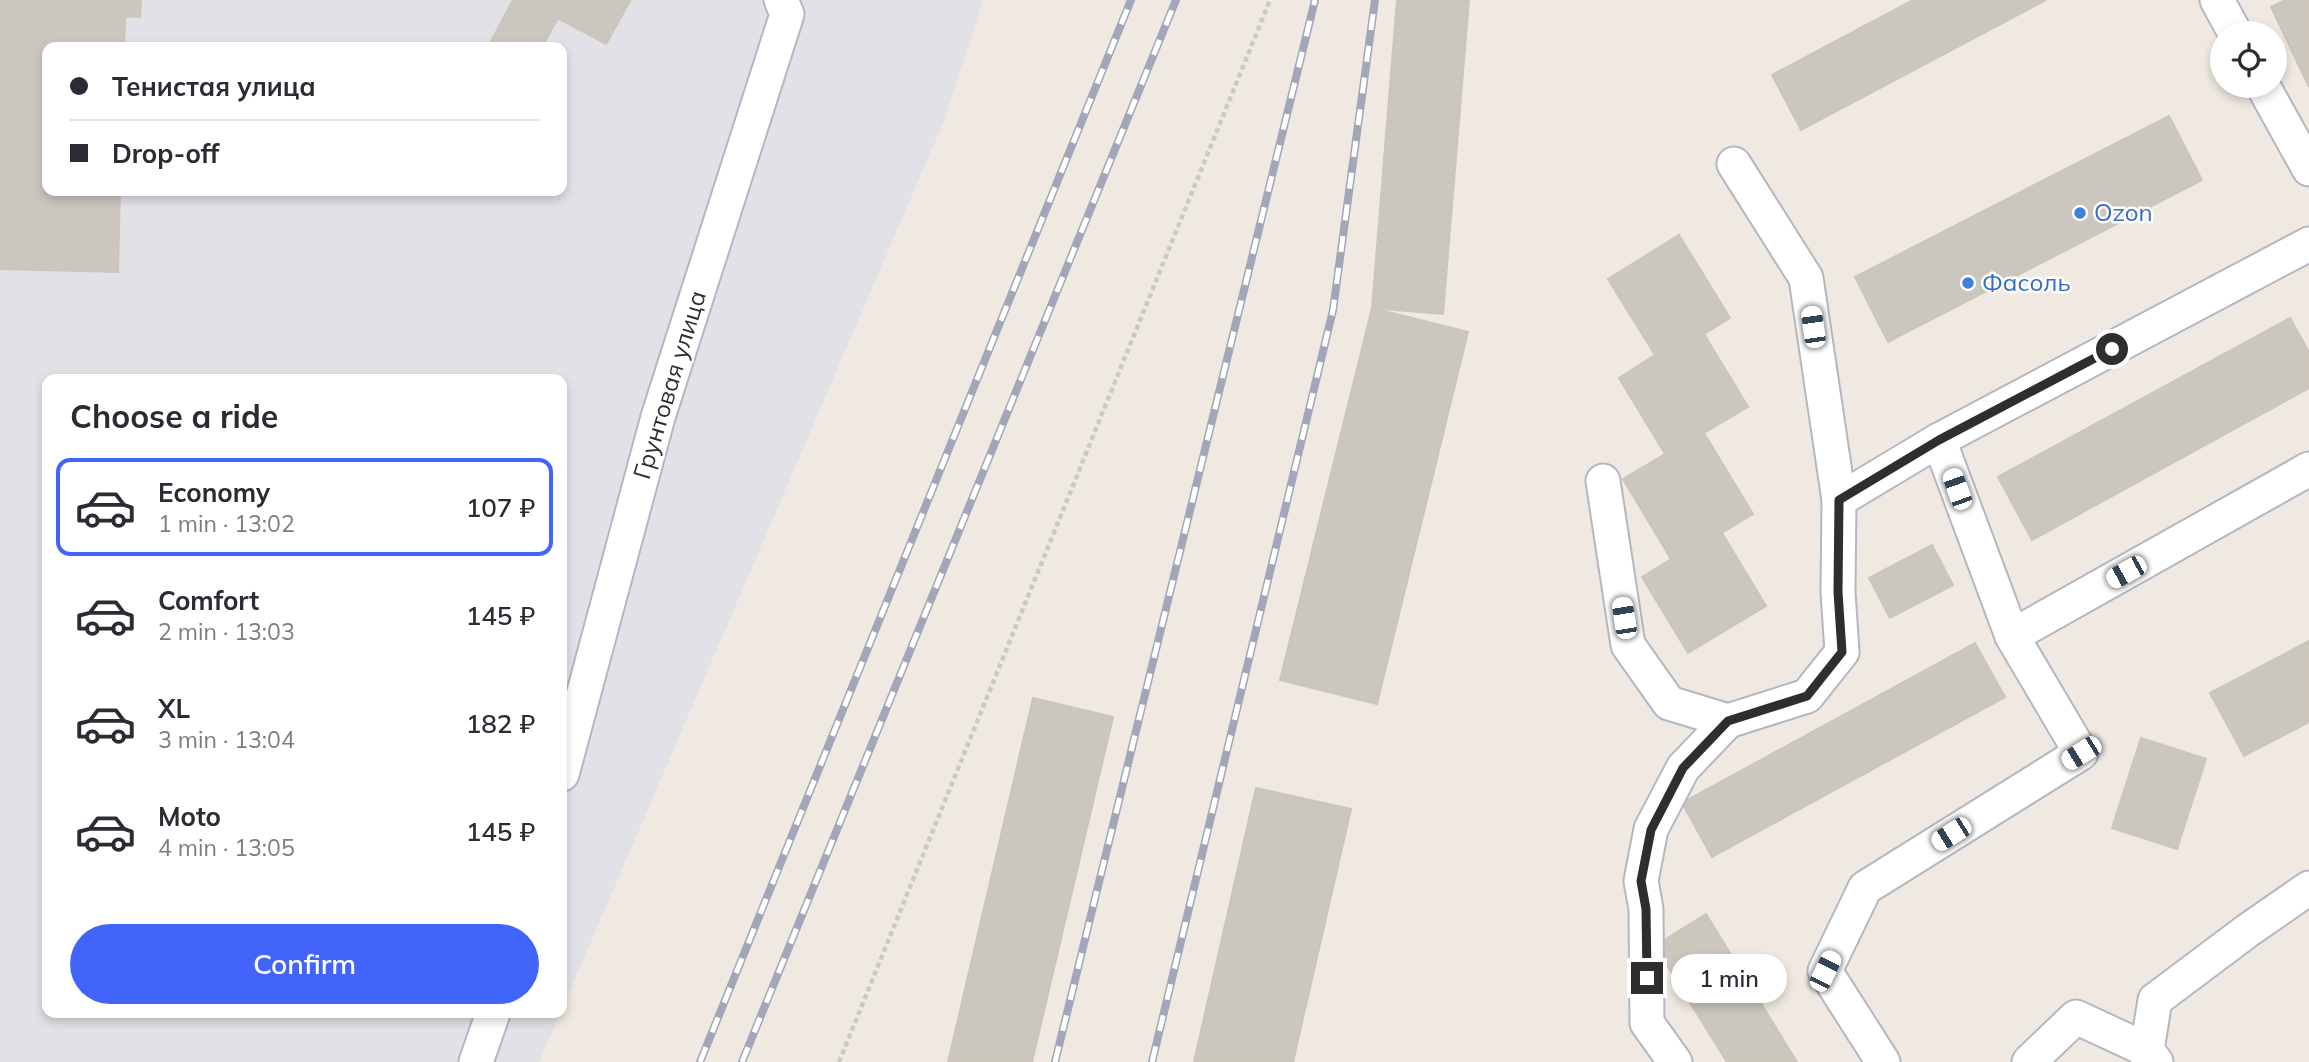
<!DOCTYPE html>
<html lang="en">
<head>
<meta charset="utf-8">
<style>
  :root { --surface:#fff; --page:#f7f7f7; --text:#2b2b33; --muted:#7c7c81; --line:#e1e1e2; --accent:#4264fb }
  body { margin:0; font-family:Mulish,sans-serif; background:var(--page); color:var(--text); height:100vh; display:flex; flex-direction:column; font-size:26px; white-space:nowrap }
  * { box-sizing:border-box; margin:0 }
  p { font-size:23px; color:var(--muted) }
  .icon { flex:none; width:38px; height:38px; fill:none; stroke:currentColor; stroke-width:2; stroke-linecap:round; stroke-linejoin:round }
  .map { position:relative; flex:1; overflow:hidden }
  .sheet { position:absolute; left:42px; top:374px; width:525px; height:644px; display:flex; flex-direction:column; background:var(--surface); border-radius:14px; box-shadow:0 4px 10px #0003 }
  .sheet>* { flex:none }
  .banner { position:absolute; left:42px; top:42px; width:525px; height:154px; border-radius:14px; box-shadow:0 4px 10px #0003; display:grid; align-content:center; height:154px; padding:0 28px; background:var(--surface) }
  .buttons { position:absolute; left:2210px; top:21px; display:grid; gap:14px }
  .buttons a { display:grid; place-items:center; width:77px; height:77px; border-radius:50%; background:var(--surface); box-shadow:0 4px 10px #0003; font-size:35px }
  .end { position:absolute; width:32px; height:32px; margin:-16px; border:9px solid #2e2e2e; background:#fff; box-shadow:0 0 0 4px #fff }
  .from { border-radius:50% }
  .bubble { position:absolute; height:49px; border-radius:24px; background:var(--surface); box-shadow:0 4px 10px #0003; font-size:23px; font-weight:600; line-height:49px; text-align:center }
  .car { position:absolute; width:21px; height:42px; margin:-21px -10px; border-radius:9px; box-shadow:0 0 5px 2px #0007; background:linear-gradient(#fff 24%,#345 0 40%,#fff 0 76%,#345 0 86%,#fff 0) }
  .banner b { display:flex; align-items:center; gap:24px; height:66px; font-size:26px }
  .banner b+b { border-top:2px solid var(--line) }
  .banner i { width:18px; height:18px; background:var(--text) }
  ul { padding:0; list-style:none }
  li { display:flex; align-items:center; gap:21px; height:98px; margin:0 14px 10px; padding:0 14px; border:4px solid transparent; border-radius:14px }
  li div { flex:1 }
  li b { display:block; font-size:26px }
  li em { font-style:normal; font-weight:600 }
  li.on { border-color:var(--accent) }
  li>.icon { width:63px; height:63px; stroke-width:1.5 }
  h2 { padding:0 28px; font-size:32px; line-height:84px }
  .action { display:flex; gap:14px; margin-top:auto; padding:14px 28px }
  .action a { flex:1; height:80px; border-radius:42px; background:var(--accent); color:#fff; font-size:28px; font-weight:600; line-height:80px; text-align:center }
  .map>svg:first-child { display:block }
</style>
</head>
<body>
<div class="map">
<svg width="2309" height="1062" viewBox="0 0 2309 1062">
  <rect width="100%" height="100%" fill="#efe9e1"/>
  <path fill="#e3e1e8" fill-rule="evenodd" d="M0 0H983L944 121 562 1009V380H47V1013H560L539 1062H0ZM47 47H562V191H47Z"/>
  <g fill="#cbc7bf" stroke="#cbc5ba" stroke-width="2">
    <path d="M0 0H141L140 17 0 12Z"/>
    <path d="M513 0H627L630 1 606 44 558 18 542 47H488Z"/>
    <path d="M1397 0H1469L1443 314 1372 308Z"/>
    <path d="M1913 0H2046L1801 130 1772 75Z"/>
    <path d="M2285 0H2309V87L2271 7Z"/>
    <path d="M0 12 125 15 124 47H47V191H120L118 272 0 269Z"/>
    <path d="M2169 116 2202 180 1888 342 1855 277Z"/>
    <path d="M1679 235 1730 318 1704 334 1748 407 1704 433 1753 514 1722 533 1766 606 1688 653 1642 577 1671 559 1623 479 1665 454 1619 378 1655 355 1608 279Z"/>
    <path d="M1372 308 1468 332 1377 704 1280 680Z"/>
    <path d="M2290 318 2309 352V388L2032 540 1998 477Z"/>
    <path d="M1932 545 1953 585 1890 618 1869 578Z"/>
    <path d="M2309 641V722L2244 756 2210 693Z"/>
    <path d="M1975 643 2005 697 1712 857 1682 803Z"/>
    <path d="M1033 698 1113 717 1032 1062H948Z"/>
    <path d="M2141 738 2206 759 2177 849 2112 828Z"/>
    <path d="M1256 788 1351 809 1293 1062H1194Z"/>
    <path d="M1706 914 1797 1062H1727L1655 946Z"/>
  </g>
  <g fill="none" stroke-linecap="round" stroke-linejoin="round">
    <defs>
      <g id="minor">
        <path d="M2217 0 2235 33"/>
        <path d="M2263 86 2309 169"/>
        <path d="M1939 440 2309 244"/>
        <path d="M1603 481 1628 645 1669 703 1728 721 1807 696 1842 652 1838 592 1839 500 1806 278 1734 164"/>
        <path d="M1839 500 1939 440 2012 636 2081 753 1865 888 1825 971 1883 1062"/>
        <path d="M2012 636 2309 469"/>
        <path d="M562 774 658 417 787 14 781 0"/>
        <path d="M476 1062 493 1013"/>
        <path d="M1675 1062 1647 1023 1646 909 1641 881 1651 829 1683 768 1728 721"/>
        <path d="M2029 1062 2076 1017 2147 1050 2148 1062"/>
        <path d="M2156 1062 2147 1050 2155 1000 2247 931 2309 888"/>
      </g>
    </defs>
    <use href="#minor" stroke="#b4b7c1" stroke-width="37"/>
    <path stroke="#c9c9c9" stroke-width="4.5" stroke-dasharray="5 3.5" stroke-linecap="butt" d="M839 1062 1270 0"/>
    <use href="#minor" stroke="#fff" stroke-width="33"/>
    <defs>
      <g id="rail">
        <path d="M700 1062 1131 0"/>
        <path d="M742 1062 1176 0"/>
        <path d="M1055 1062 1315 0"/>
        <path d="M1152 1062 1333 310 1375 0"/>
      </g>
    </defs>
    <use href="#rail" stroke="#a3a6b8" stroke-width="8"/>
    <use href="#rail" stroke="#fff" stroke-width="5" stroke-dasharray="16" stroke-linecap="butt"/>
  </g>
  <g fill="none" stroke-linecap="round" stroke-linejoin="round">
    <path stroke="#2e2e2e" stroke-width="9" d="M1647 978 1646 909 1641 881 1651 830 1683 768 1728 721 1807 696 1842 652 1838 592 1839 500 1939 440 2112 349"/>
  </g>
  <g fill="#3f7fe0" stroke="#fff" stroke-width="2.5">
    <circle cx="2080" cy="213" r="7"/>
    <circle cx="1968" cy="283" r="7"/>
  </g>
  <g text-anchor="middle" stroke-width="5" stroke-linejoin="round" paint-order="stroke">
    <g font-size="24" fill="#366cbe" stroke="#fff" text-anchor="start">
      <text x="2094" y="221">Ozon</text>
      <text x="1982" y="291">Фасоль</text>
    </g>
    <g font-size="24" fill="#2e2e2e" stroke="#fff">
      <text transform="translate(670 385) rotate(-73)" y="8">Грунтовая улица</text>
    </g>
  </g>
</svg>
<div class="buttons">
<a><svg class="icon" aria-label="locate" viewBox="0 0 24 24"><circle cx="12" cy="12" r="6"/><path d="M12 2v4M12 18v4M2 12h4M18 12h4"/></svg></a>
</div>
<i class="end from" style="left:2112px;top:349px"></i>
<i class="end" style="left:1647px;top:978px"></i>
<div class="bubble" style="left:1671px;top:954px;width:116px">1 min</div>
<i class="car" style="left:1813px;top:327px;rotate:352deg"></i>
<i class="car" style="left:1957px;top:489px;rotate:340deg"></i>
<i class="car" style="left:2126px;top:572px;rotate:241deg"></i>
<i class="car" style="left:1624px;top:618px;rotate:351deg"></i>
<i class="car" style="left:2081px;top:753px;rotate:238deg"></i>
<i class="car" style="left:1951px;top:834px;rotate:238deg"></i>
<i class="car" style="left:1825px;top:971px;rotate:26deg"></i>
<div class="banner">
<b><i class="from"></i>Тенистая улица</b>
<b><i></i>Drop-off</b>
</div>
<section class="sheet">
<h2>Choose a ride</h2>
<ul>
<li class="on"><svg class="icon" aria-label="car" viewBox="0 0 24 24"><path d="M5 17H2v-5l4-1 3-4h7l3 4 3 1v5h-3M9 17h6M6 11h13"/><circle cx="7" cy="17" r="2"/><circle cx="17" cy="17" r="2"/></svg><div><b>Economy</b><p>1 min · 13:02</p></div><em>107 ₽</em></li>
<li><svg class="icon" aria-label="car" viewBox="0 0 24 24"><path d="M5 17H2v-5l4-1 3-4h7l3 4 3 1v5h-3M9 17h6M6 11h13"/><circle cx="7" cy="17" r="2"/><circle cx="17" cy="17" r="2"/></svg><div><b>Comfort</b><p>2 min · 13:03</p></div><em>145 ₽</em></li>
<li><svg class="icon" aria-label="car" viewBox="0 0 24 24"><path d="M5 17H2v-5l4-1 3-4h7l3 4 3 1v5h-3M9 17h6M6 11h13"/><circle cx="7" cy="17" r="2"/><circle cx="17" cy="17" r="2"/></svg><div><b>XL</b><p>3 min · 13:04</p></div><em>182 ₽</em></li>
<li><svg class="icon" aria-label="car" viewBox="0 0 24 24"><path d="M5 17H2v-5l4-1 3-4h7l3 4 3 1v5h-3M9 17h6M6 11h13"/><circle cx="7" cy="17" r="2"/><circle cx="17" cy="17" r="2"/></svg><div><b>Moto</b><p>4 min · 13:05</p></div><em>145 ₽</em></li>
</ul>
<div class="action"><a>Confirm</a></div>
</section>
</div>
</body>
</html>
